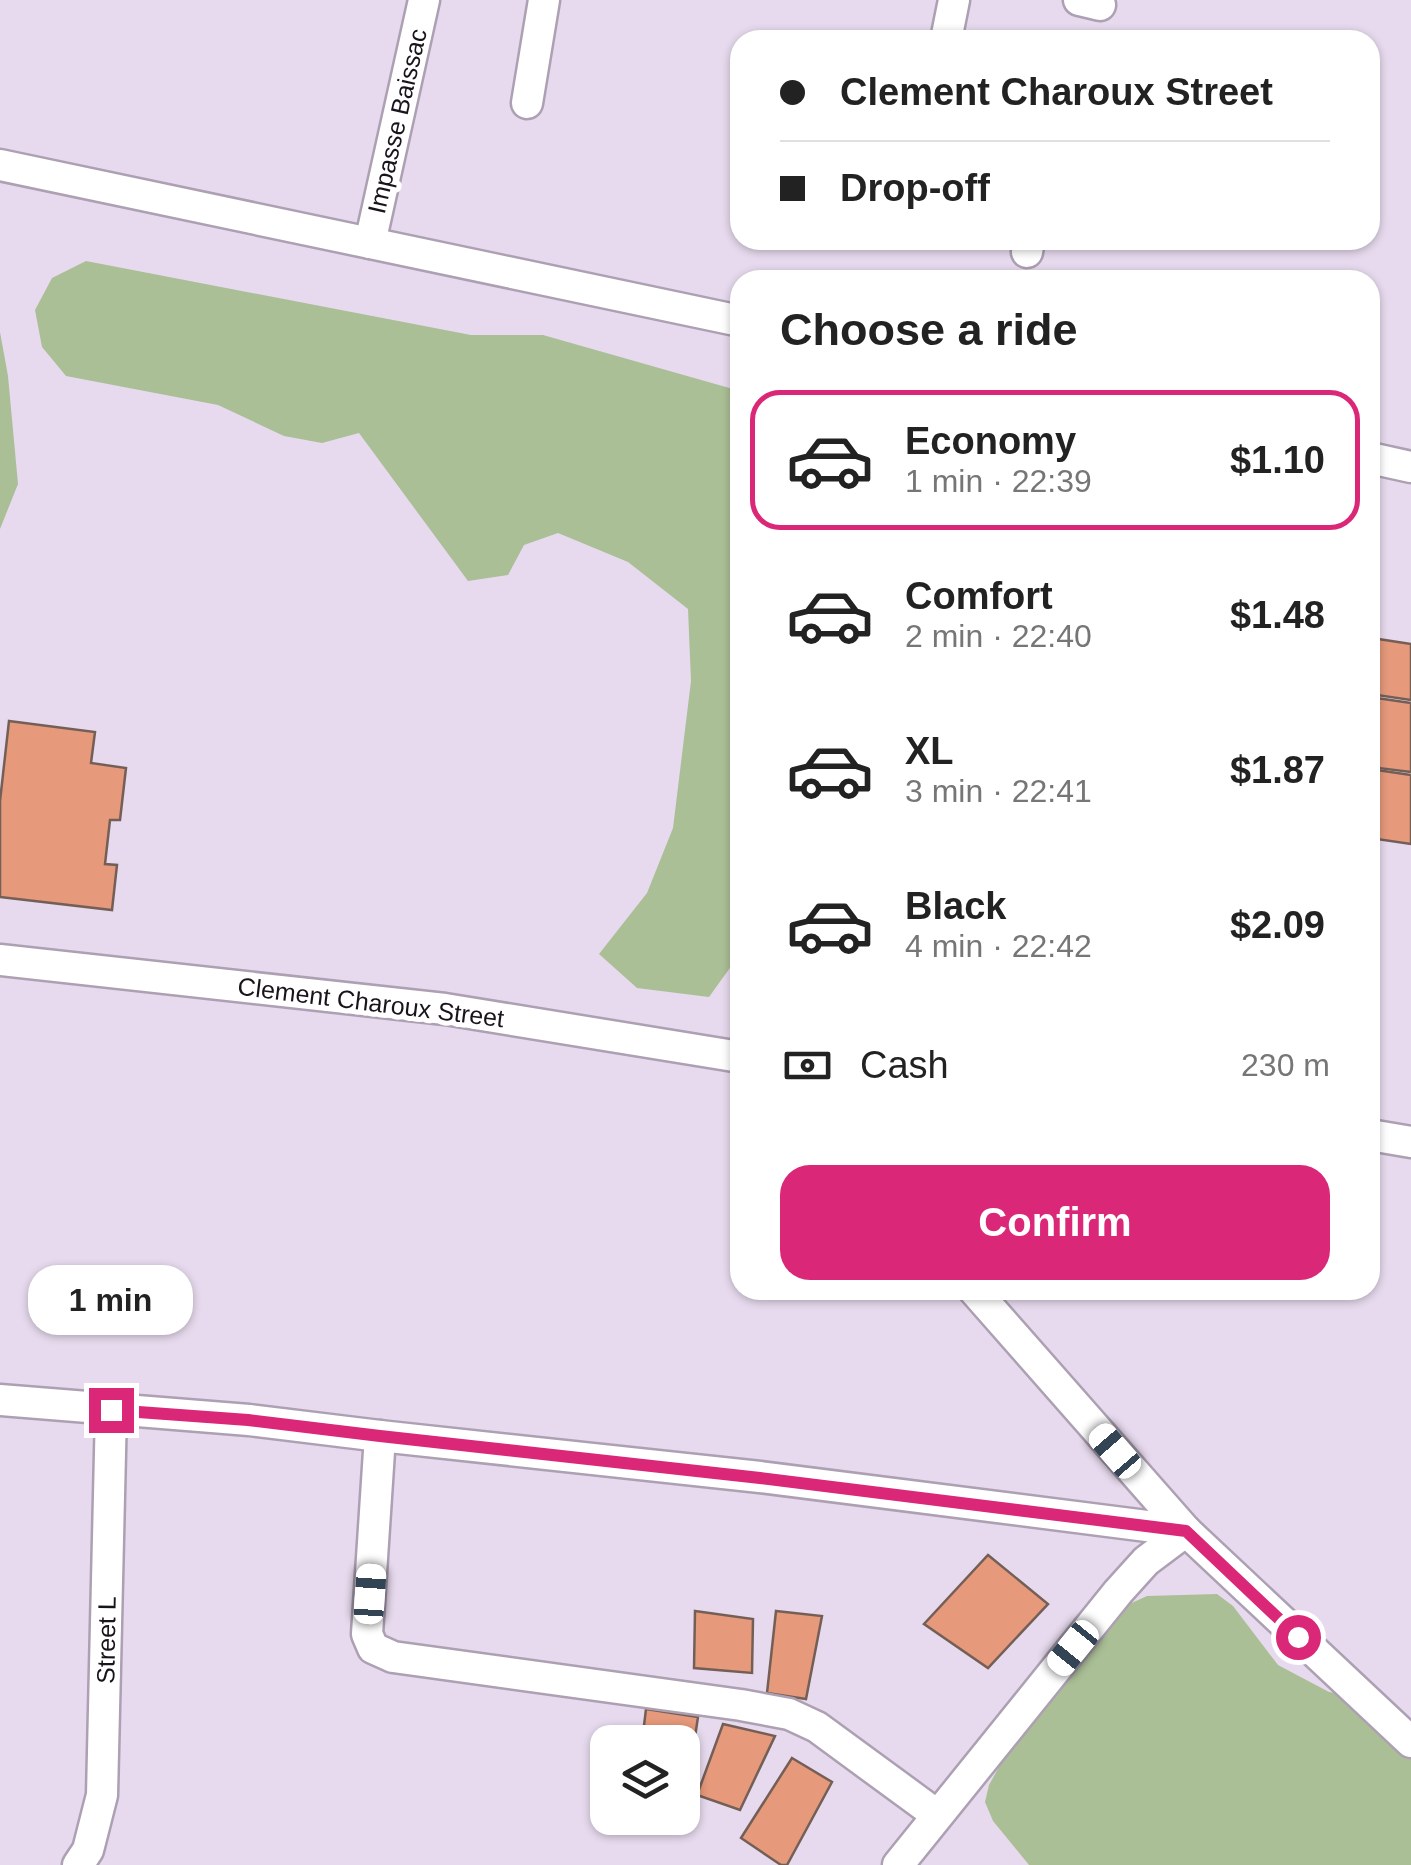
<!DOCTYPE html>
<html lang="en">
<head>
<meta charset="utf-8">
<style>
  :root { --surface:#fff; --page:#f6f6f6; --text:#222; --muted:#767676; --line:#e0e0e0; --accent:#db2777 }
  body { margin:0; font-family:Arial,sans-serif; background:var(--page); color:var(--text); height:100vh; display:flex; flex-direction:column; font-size:38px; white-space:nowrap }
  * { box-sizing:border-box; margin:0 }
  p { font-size:32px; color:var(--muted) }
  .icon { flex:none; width:55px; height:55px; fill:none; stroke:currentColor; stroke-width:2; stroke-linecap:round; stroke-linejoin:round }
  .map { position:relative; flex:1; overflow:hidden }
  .drawer { position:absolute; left:730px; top:270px; width:650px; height:1030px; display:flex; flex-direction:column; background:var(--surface); border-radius:30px; box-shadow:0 2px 8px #0004 }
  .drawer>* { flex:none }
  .top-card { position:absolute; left:730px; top:30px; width:650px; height:220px; border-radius:30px; box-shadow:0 2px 8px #0004; display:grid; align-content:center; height:220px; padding:0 50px; background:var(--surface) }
  .controls { position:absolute; left:590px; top:1725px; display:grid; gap:20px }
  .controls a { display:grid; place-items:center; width:110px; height:110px; border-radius:20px; background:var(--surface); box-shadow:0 2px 8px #0004; font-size:50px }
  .end { position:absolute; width:45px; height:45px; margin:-22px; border:12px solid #db2777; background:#fff; box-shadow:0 0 0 5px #fff }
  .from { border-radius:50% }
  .bubble { position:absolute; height:70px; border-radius:30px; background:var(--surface); box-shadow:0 2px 8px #0004; font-size:32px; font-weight:800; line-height:70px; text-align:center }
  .car { position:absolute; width:30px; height:60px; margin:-30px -15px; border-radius:12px; box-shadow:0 0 8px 2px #0007; background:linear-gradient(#fff 24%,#345 0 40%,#fff 0 76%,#345 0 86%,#fff 0) }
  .top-card b { display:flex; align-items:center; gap:35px; height:95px; font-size:38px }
  .top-card b+b { border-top:2px solid var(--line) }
  .top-card i { width:25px; height:25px; background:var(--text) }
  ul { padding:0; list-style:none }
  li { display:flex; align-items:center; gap:30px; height:140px; margin:0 20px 15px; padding:0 30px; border:5px solid transparent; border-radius:30px }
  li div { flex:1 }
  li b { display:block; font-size:38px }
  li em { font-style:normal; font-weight:800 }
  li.current { border-color:var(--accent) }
  li>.icon { width:90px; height:90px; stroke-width:1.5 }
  h2 { padding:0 50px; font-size:45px; line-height:120px }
  .pay { display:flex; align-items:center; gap:25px; height:110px; padding:0 50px; font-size:38px }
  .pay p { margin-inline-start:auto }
  .action { display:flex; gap:20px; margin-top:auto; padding:20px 50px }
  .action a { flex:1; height:115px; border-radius:30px; background:var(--accent); color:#fff; font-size:40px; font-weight:800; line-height:115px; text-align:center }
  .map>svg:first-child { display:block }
</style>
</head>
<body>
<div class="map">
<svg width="1411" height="1865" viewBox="0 0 1411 1865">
  <rect width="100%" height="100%" fill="#e7daee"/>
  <g fill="#aabf96">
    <path d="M86 261 471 335H543L740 391V954L709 997 637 988 599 954 647 893 673 828 691 681 688 609 628 562 558 533 524 545 508 575 468 581 359 433 322 443 284 436 218 405 66 376 42 347 35 310 52 278Z"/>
    <path d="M0 332 8 376 18 484 0 529Z"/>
    <path d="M1217 1594 1233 1606 1278 1665 1329 1692 1384 1701 1411 1729V1865H1029L993 1821 985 1802 989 1785 1025 1720 1114 1611 1147 1596Z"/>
  </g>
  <g fill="#e6997b" stroke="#745f57" stroke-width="2.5">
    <path d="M1372 638 1411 644V700L1370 694Z"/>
    <path d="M1370 697 1411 703V772L1370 767Z"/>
    <path d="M9 721 95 732 91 763 126 768 120 820H110L105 864 117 865 112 910 0 897V801Z"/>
    <path d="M1370 769 1411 775V844L1370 838Z"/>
    <path d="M988 1555 1048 1604 988 1668 924 1624Z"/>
    <path d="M695 1611 753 1619 752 1673 694 1668Z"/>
    <path d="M776 1611 822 1616 806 1699 767 1693Z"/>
    <path d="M646 1709 698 1717 685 1803H682V1742H642Z"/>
    <path d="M723 1724 775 1736 740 1810 697 1795Z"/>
    <path d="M792 1758 832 1782 787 1865H781L741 1838Z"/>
  </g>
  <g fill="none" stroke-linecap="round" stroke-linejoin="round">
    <defs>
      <g id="minor">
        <path d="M1079 0 1100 5"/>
        <path d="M946 40 954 0"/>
        <path d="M527 103 544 0"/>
        <path d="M0 165 740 321"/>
        <path d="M370 243 424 0"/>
        <path d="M1027 252 1029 240"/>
        <path d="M1370 458 1411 467"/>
        <path d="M0 960 445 1009 740 1057"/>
        <path d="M1370 1135 1411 1142"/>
        <path d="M974 1290 1186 1531 1411 1742"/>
        <path d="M0 1400 249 1420 380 1436 760 1477 1186 1531"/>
        <path d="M380 1436 367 1634 373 1648 393 1657 741 1705 789 1714 817 1727 937 1815"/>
        <path d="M78 1865 88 1850 102 1795 111 1410"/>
        <path d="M898 1865 1118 1592 1146 1561 1186 1531"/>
      </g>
    </defs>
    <use href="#minor" stroke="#aca0b2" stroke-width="35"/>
    <use href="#minor" stroke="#fff" stroke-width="30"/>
  </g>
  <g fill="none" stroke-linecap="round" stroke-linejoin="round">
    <path stroke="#db2777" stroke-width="12" d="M111 1410 248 1420 380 1436 760 1478 1186 1531 1298 1637"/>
  </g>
  <g text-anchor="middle" stroke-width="10" stroke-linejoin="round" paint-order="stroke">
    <g font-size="25" fill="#19141b" stroke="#fff">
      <text transform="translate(397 121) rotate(-77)" y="9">Impasse Baissac</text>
      <text transform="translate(371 1002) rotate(7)" y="9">Clement Charoux Street</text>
      <text transform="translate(106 1640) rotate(-89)" y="9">Street L</text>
    </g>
  </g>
</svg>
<div class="controls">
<a><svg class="icon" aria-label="layers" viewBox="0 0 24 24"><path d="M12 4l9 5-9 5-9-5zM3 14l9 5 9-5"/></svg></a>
</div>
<i class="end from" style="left:1298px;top:1637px"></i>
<i class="end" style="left:111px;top:1410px"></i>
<div class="bubble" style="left:28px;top:1265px;width:165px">1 min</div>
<i class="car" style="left:1115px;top:1451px;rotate:319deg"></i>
<i class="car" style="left:370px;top:1594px;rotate:4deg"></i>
<i class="car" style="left:1073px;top:1648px;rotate:219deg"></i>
<div class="top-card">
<b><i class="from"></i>Clement Charoux Street</b>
<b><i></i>Drop-off</b>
</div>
<section class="drawer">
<h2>Choose a ride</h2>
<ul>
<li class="current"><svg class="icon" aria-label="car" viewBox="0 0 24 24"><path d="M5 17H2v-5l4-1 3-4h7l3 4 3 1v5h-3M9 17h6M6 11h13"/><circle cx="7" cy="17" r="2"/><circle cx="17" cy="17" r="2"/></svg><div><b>Economy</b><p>1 min · 22:39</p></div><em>$1.10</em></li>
<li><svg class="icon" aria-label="car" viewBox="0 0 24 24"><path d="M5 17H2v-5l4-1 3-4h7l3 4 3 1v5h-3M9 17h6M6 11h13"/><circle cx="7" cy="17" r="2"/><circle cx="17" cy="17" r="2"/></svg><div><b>Comfort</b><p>2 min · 22:40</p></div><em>$1.48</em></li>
<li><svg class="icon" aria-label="car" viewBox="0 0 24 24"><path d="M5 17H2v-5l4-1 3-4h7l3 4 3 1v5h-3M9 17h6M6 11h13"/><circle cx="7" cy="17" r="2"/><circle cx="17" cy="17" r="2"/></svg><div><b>XL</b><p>3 min · 22:41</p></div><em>$1.87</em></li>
<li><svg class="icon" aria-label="car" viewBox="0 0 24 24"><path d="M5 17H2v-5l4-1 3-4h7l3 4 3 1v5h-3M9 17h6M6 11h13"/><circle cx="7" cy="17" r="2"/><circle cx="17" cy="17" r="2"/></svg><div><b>Black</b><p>4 min · 22:42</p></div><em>$2.09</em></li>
</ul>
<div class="pay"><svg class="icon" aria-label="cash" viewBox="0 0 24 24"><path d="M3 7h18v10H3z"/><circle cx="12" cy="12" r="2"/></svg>Cash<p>230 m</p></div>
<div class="action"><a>Confirm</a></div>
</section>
</div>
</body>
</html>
